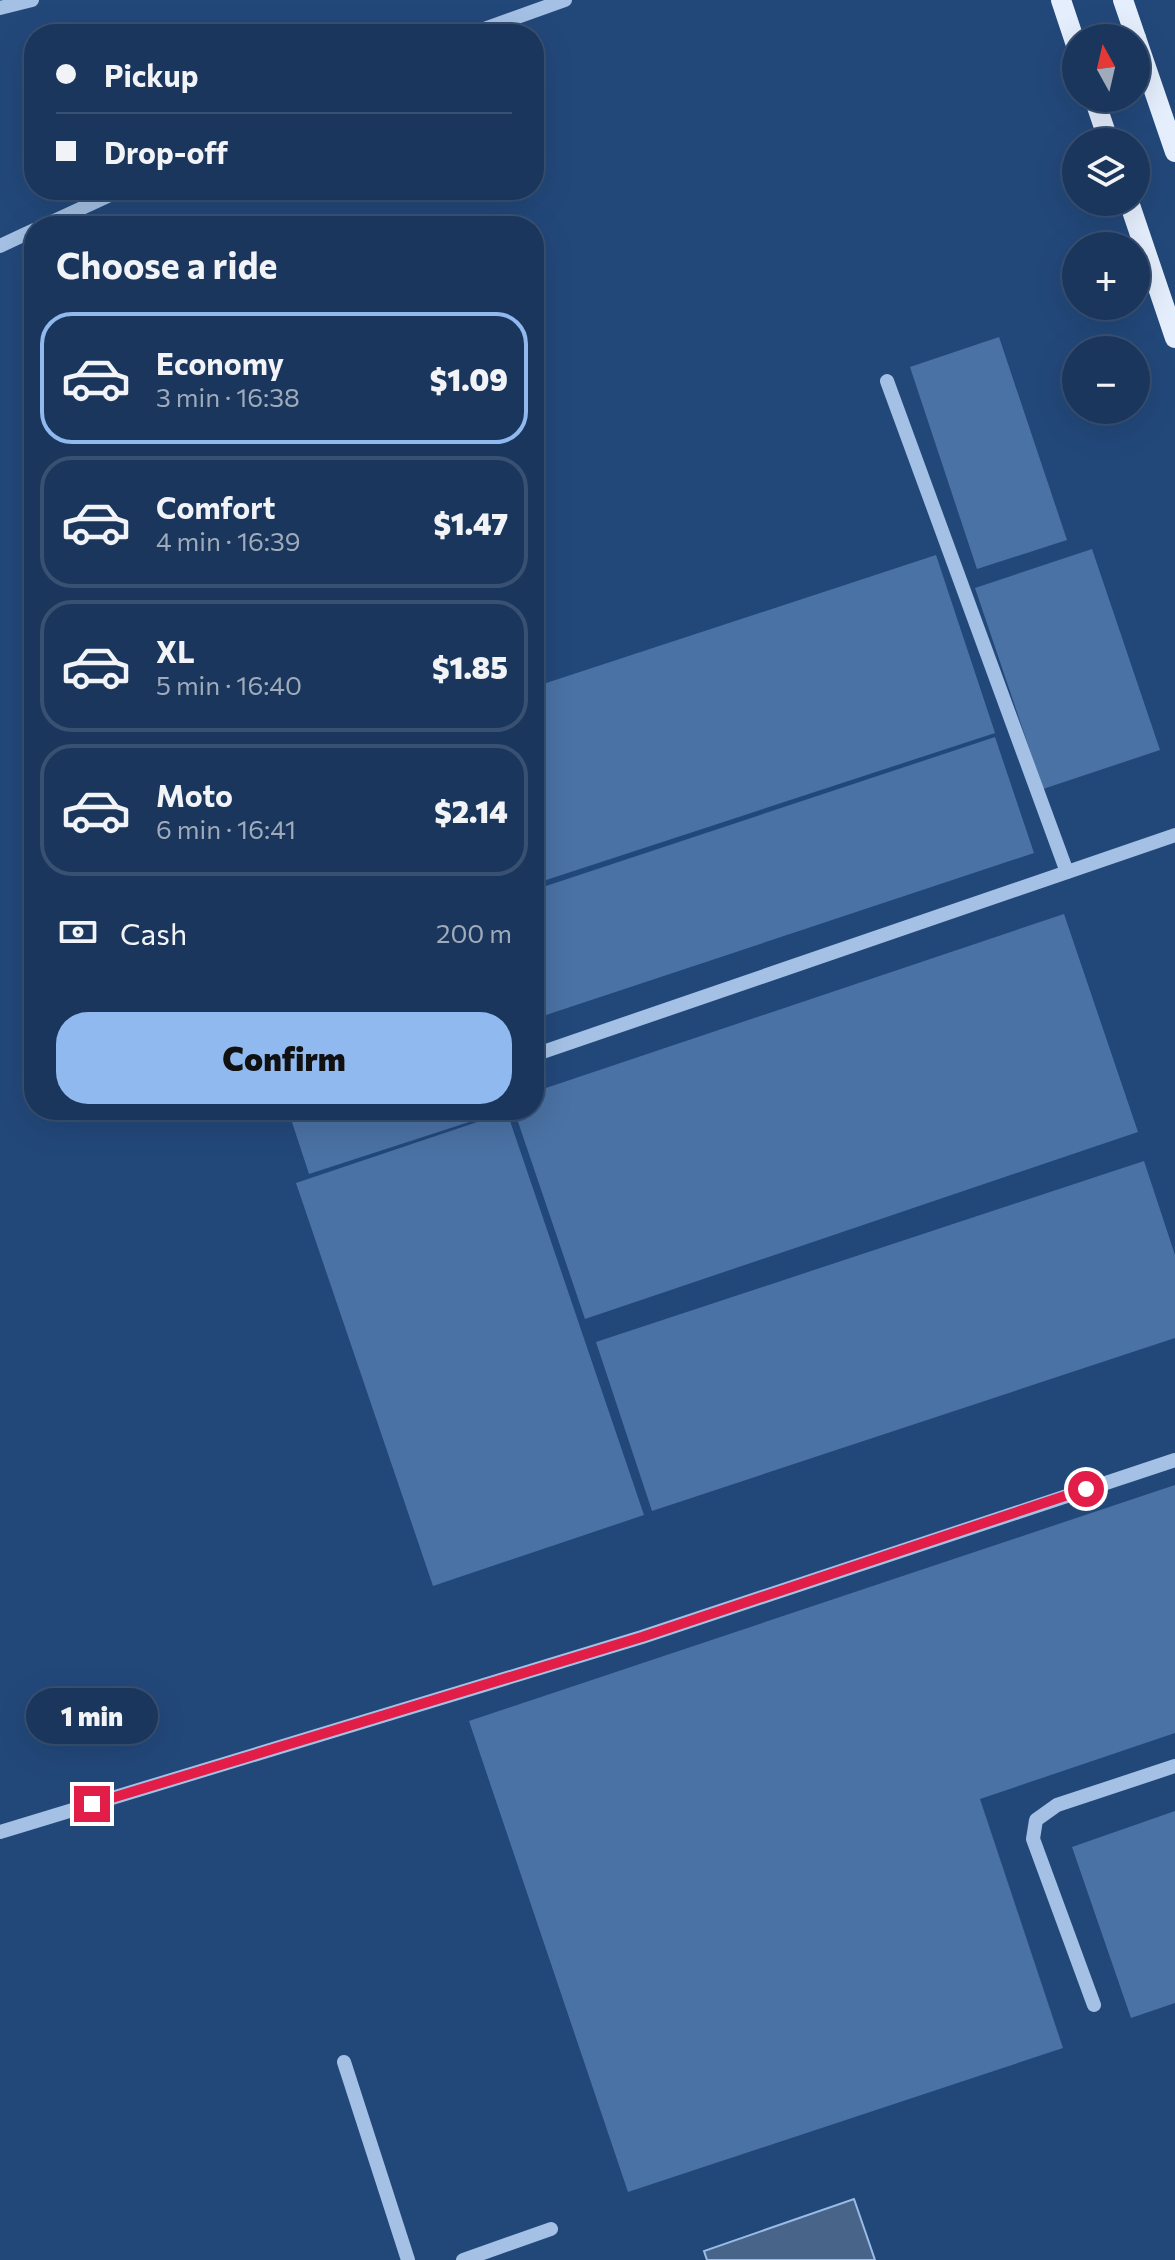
<!DOCTYPE html>
<html lang="en">
<head>
<meta charset="utf-8">
<style>
  :root { --surface:#1a365c; --page:#274165; --text:#f1f3f6; --muted:#9fabbb; --line:#385072; --accent:#90b9f0 }
  body { margin:0; font-family:Commissioner,sans-serif; background:var(--page); color:var(--text); height:100vh; display:flex; flex-direction:column; font-size:30px; white-space:nowrap }
  * { box-sizing:border-box; margin:0 }
  p { font-size:26px; color:var(--muted) }
  .icon { flex:none; width:44px; height:44px; fill:none; stroke:currentColor; stroke-width:2; stroke-linecap:round; stroke-linejoin:round }
  .map { position:relative; flex:1; overflow:hidden }
  .details { position:absolute; left:24px; top:216px; width:520px; height:904px; display:flex; flex-direction:column; background:var(--surface); border-radius:32px; box-shadow:0 8px 32px #0002,0 0 0 2px var(--line) }
  .details>* { flex:none }
  .hud { position:absolute; left:24px; top:24px; width:520px; height:176px; border-radius:32px; box-shadow:0 8px 32px #0002,0 0 0 2px var(--line); display:grid; align-content:center; height:176px; padding:0 32px; background:var(--surface) }
  .needle { width:52px; rotate:352deg }
  .buttons { position:absolute; left:1062px; top:24px; display:grid; gap:16px }
  .buttons a { display:grid; place-items:center; width:88px; height:88px; border-radius:50%; background:var(--surface); box-shadow:0 8px 32px #0002,0 0 0 2px var(--line); font-size:40px }
  .end { position:absolute; width:36px; height:36px; margin:-18px; border:10px solid #e11d48; background:#fff; box-shadow:0 0 0 4px #fff }
  .from { border-radius:50% }
  .bubble { position:absolute; height:56px; border-radius:28px; background:var(--surface); box-shadow:0 8px 32px #0002,0 0 0 2px var(--line); font-size:26px; font-weight:800; line-height:56px; text-align:center }
  .hud b { display:flex; align-items:center; gap:28px; height:76px; font-size:30px }
  .hud b+b { border-top:2px solid var(--line) }
  .hud i { width:20px; height:20px; background:var(--text) }
  ul { padding:0; list-style:none }
  li { display:flex; align-items:center; gap:24px; height:132px; margin:0 16px 12px; padding:0 16px; border:4px solid var(--line); border-radius:32px }
  li div { flex:1 }
  li b { display:block; font-size:30px }
  li em { font-style:normal; font-weight:800 }
  li.selected { border-color:var(--accent) }
  li>.icon { width:72px; height:72px; stroke-width:1.5 }
  h2 { padding:0 32px; font-size:36px; line-height:96px }
  .pay { display:flex; align-items:center; gap:20px; height:88px; padding:0 32px; font-size:30px }
  .pay p { margin-inline-start:auto }
  .primary-button { display:flex; gap:16px; margin-top:auto; padding:16px 32px }
  .primary-button a { flex:1; height:92px; border-radius:32px; background:var(--accent); color:#111; font-size:32px; font-weight:800; line-height:92px; text-align:center }
  .map>svg:first-child { display:block }
</style>
</head>
<body>
<div class="map">
<svg width="1175" height="2260" viewBox="0 0 1175 2260">
  <rect width="100%" height="100%" fill="#22487a"/>
  <path fill="#486489" stroke="#98bce6" stroke-width="2" d="M854 2199 875 2260H707L704 2251Z"/>
  <g fill="#4a72a4">
    <path d="M999 337 1067 540 977 569 910 367Z"/>
    <path d="M1092 549 1160 750 1043 789 975 588Z"/>
    <path d="M936 555 995 733 534 884V687Z"/>
    <path d="M995 737 1034 853 534 1019V890Z"/>
    <path d="M1064 914 1138 1132 585 1319 514 1110H534V1092Z"/>
    <path d="M288 1110H503V1111L309 1174Z"/>
    <path d="M507 1112 644 1515 433 1586 296 1183Z"/>
    <path d="M1144 1161 1175 1255V1338L652 1511 596 1342Z"/>
    <path d="M1175 1485V1733L980 1799 1063 2048 628 2192 469 1721Z"/>
    <path d="M1175 1811V2003L1131 2018 1072 1847Z"/>
  </g>
  <g fill="none" stroke-linecap="round" stroke-linejoin="round">
    <g stroke="#a4c1e5" stroke-width="14">
      <path d="M0 8 32 0"/>
      <path d="M470 34 565 0"/>
      <path d="M43 226 121 190"/>
      <path d="M0 246 34 230"/>
      <path d="M887 381 1067 872"/>
      <path d="M534 1055 1175 835"/>
      <path d="M0 1832 642 1637 1175 1460"/>
      <path d="M1094 2005 1033 1839 1036 1820 1057 1805 1175 1766"/>
      <path d="M344 2062 408 2260"/>
      <path d="M463 2260 551 2229"/>
    </g>
    <g stroke="#e4eefd" stroke-width="20">
      <path d="M1061 0 1076 45"/>
      <path d="M1123 0 1136 38"/>
      <path d="M1136 38 1175 152"/>
      <path d="M1094 98 1109 142"/>
      <path d="M1129 202 1175 338"/>
    </g>
  </g>
  <g fill="none" stroke-linecap="round" stroke-linejoin="round">
    <path stroke="#e11d48" stroke-width="10" d="M92 1804 642 1637 1086 1489"/>
  </g>
</svg>
<div class="buttons">
<a><svg class="needle" viewBox="-14 -14 28 28"><path d="M0-13l5 13h-10z" fill="#e53935"/><path d="M0 13l5-13h-10z" fill="#9fabbb"/></svg></a>
<a><svg class="icon" aria-label="layers" viewBox="0 0 24 24"><path d="M12 4l9 5-9 5-9-5zM3 14l9 5 9-5"/></svg></a>
<a>+</a>
<a>−</a>
</div>
<i class="end from" style="left:1086px;top:1489px"></i>
<i class="end" style="left:92px;top:1804px"></i>
<div class="bubble" style="left:26px;top:1688px;width:132px">1 min</div>
<div class="hud">
<b><i class="from"></i>Pickup</b>
<b><i></i>Drop-off</b>
</div>
<section class="details">
<h2>Choose a ride</h2>
<ul>
<li class="selected"><svg class="icon" aria-label="car" viewBox="0 0 24 24"><path d="M5 17H2v-5l4-1 3-4h7l3 4 3 1v5h-3M9 17h6M6 11h13"/><circle cx="7" cy="17" r="2"/><circle cx="17" cy="17" r="2"/></svg><div><b>Economy</b><p>3 min · 16:38</p></div><em>$1.09</em></li>
<li><svg class="icon" aria-label="car" viewBox="0 0 24 24"><path d="M5 17H2v-5l4-1 3-4h7l3 4 3 1v5h-3M9 17h6M6 11h13"/><circle cx="7" cy="17" r="2"/><circle cx="17" cy="17" r="2"/></svg><div><b>Comfort</b><p>4 min · 16:39</p></div><em>$1.47</em></li>
<li><svg class="icon" aria-label="car" viewBox="0 0 24 24"><path d="M5 17H2v-5l4-1 3-4h7l3 4 3 1v5h-3M9 17h6M6 11h13"/><circle cx="7" cy="17" r="2"/><circle cx="17" cy="17" r="2"/></svg><div><b>XL</b><p>5 min · 16:40</p></div><em>$1.85</em></li>
<li><svg class="icon" aria-label="car" viewBox="0 0 24 24"><path d="M5 17H2v-5l4-1 3-4h7l3 4 3 1v5h-3M9 17h6M6 11h13"/><circle cx="7" cy="17" r="2"/><circle cx="17" cy="17" r="2"/></svg><div><b>Moto</b><p>6 min · 16:41</p></div><em>$2.14</em></li>
</ul>
<div class="pay"><svg class="icon" aria-label="cash" viewBox="0 0 24 24"><path d="M3 7h18v10H3z"/><circle cx="12" cy="12" r="2"/></svg>Cash<p>200 m</p></div>
<div class="primary-button"><a>Confirm</a></div>
</section>
</div>
</body>
</html>
